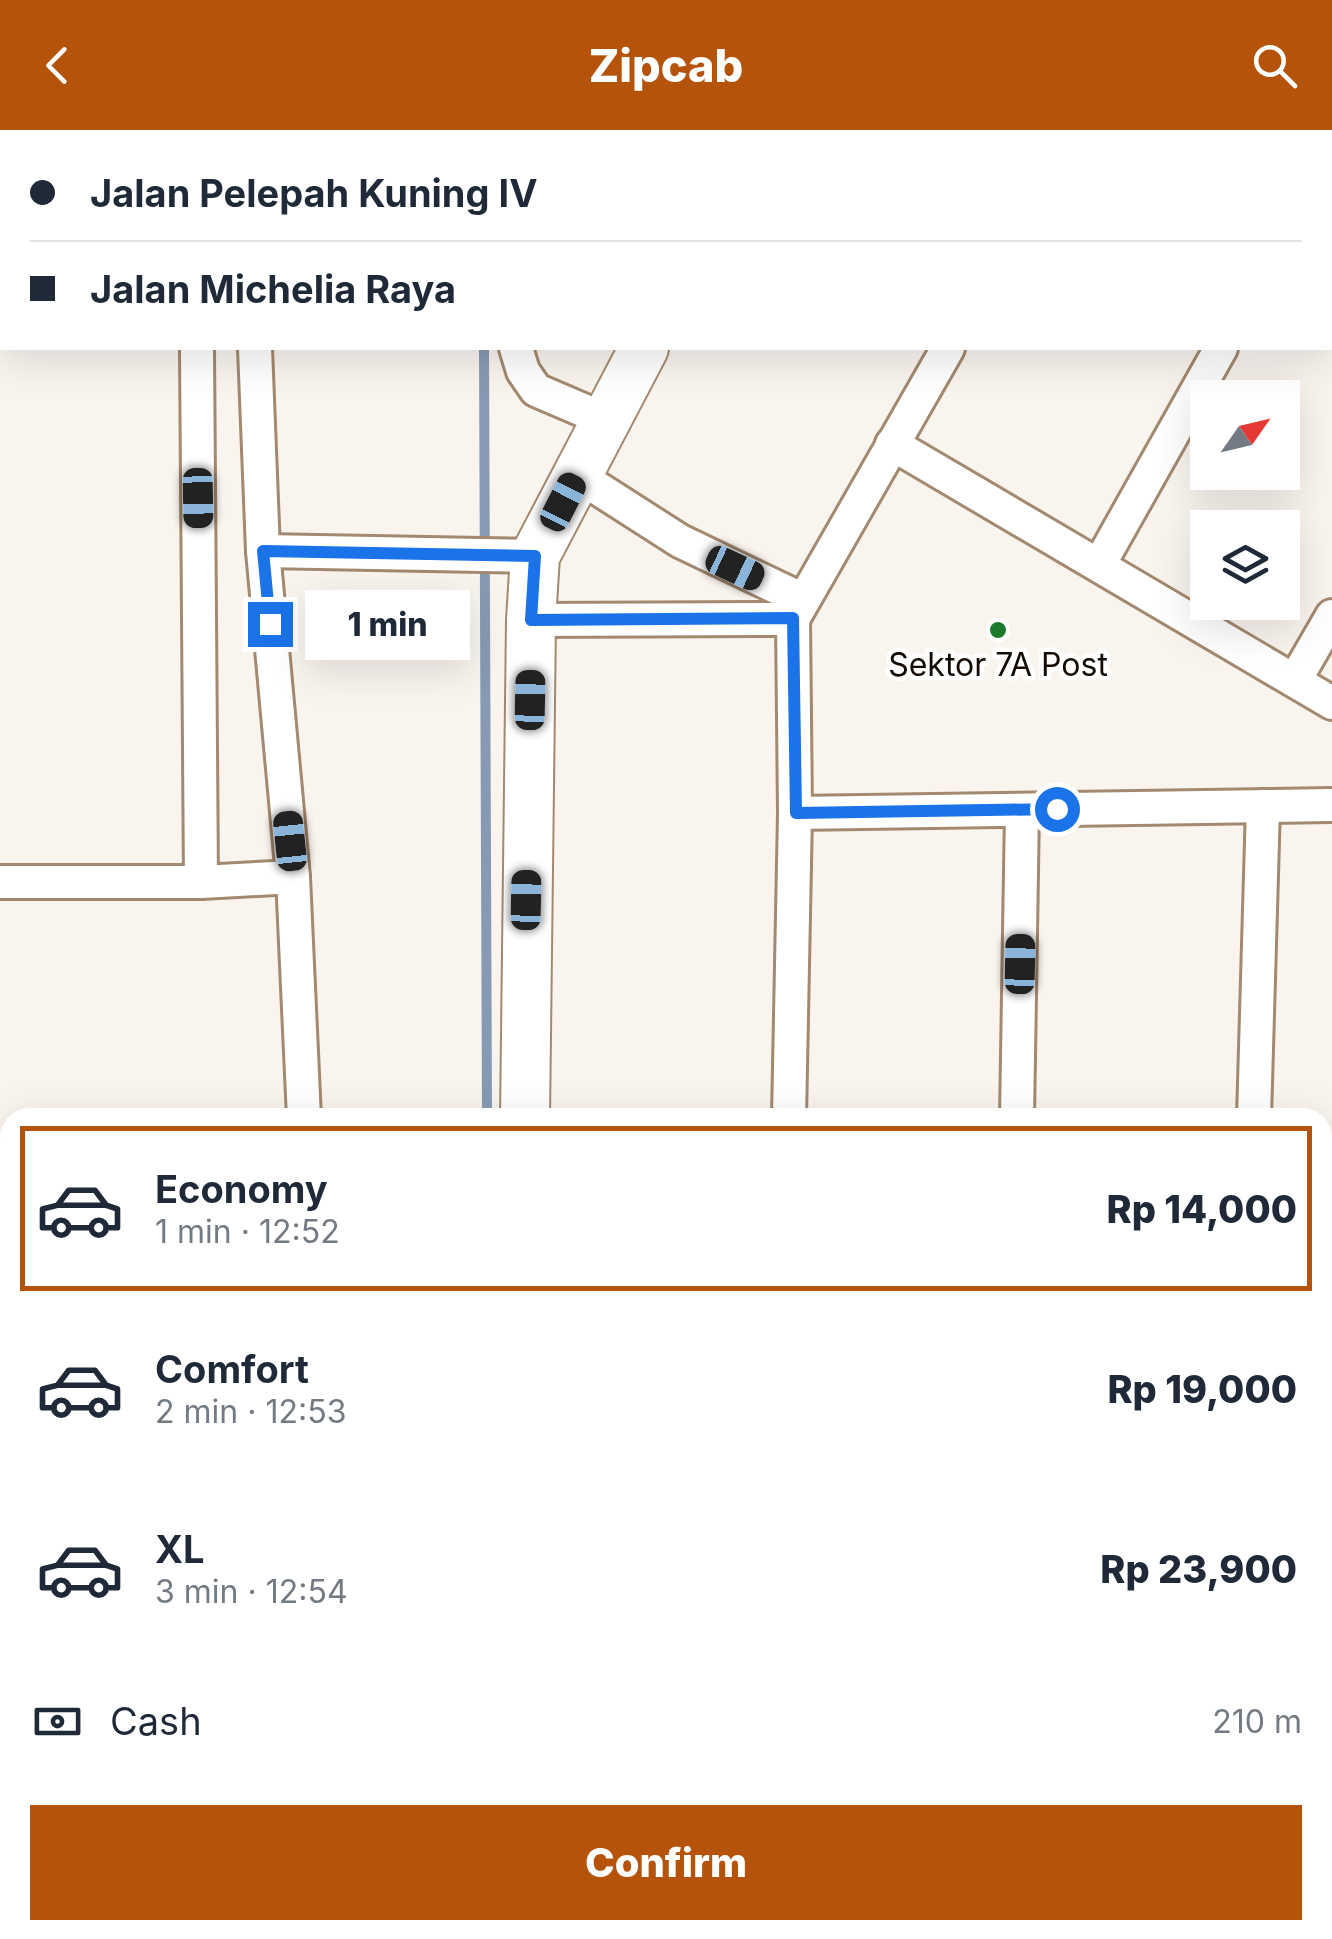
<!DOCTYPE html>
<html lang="en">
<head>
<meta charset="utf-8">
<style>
  :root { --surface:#fff; --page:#f6f6f7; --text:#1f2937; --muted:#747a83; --line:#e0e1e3; --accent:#b45309 }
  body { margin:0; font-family:Inter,sans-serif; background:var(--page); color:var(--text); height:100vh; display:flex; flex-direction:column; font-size:38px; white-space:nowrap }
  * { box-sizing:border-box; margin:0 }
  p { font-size:32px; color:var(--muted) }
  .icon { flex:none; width:55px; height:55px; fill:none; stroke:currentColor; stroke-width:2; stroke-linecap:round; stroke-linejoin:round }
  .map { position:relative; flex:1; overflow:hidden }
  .sheet { position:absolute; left:0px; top:978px; width:1332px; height:832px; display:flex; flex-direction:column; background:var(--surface); border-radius:30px 30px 0 0; box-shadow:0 10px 40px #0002 }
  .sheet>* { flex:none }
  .guide { position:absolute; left:0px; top:0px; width:1332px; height:220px; box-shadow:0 10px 40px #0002; display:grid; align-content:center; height:220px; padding:0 30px; background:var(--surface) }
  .needle { width:65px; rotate:56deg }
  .buttons { position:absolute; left:1190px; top:250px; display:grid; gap:20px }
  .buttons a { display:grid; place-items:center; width:110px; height:110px; border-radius:0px; background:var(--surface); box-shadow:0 10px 40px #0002; font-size:50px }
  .end { position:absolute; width:45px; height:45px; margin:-22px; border:12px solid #1a73e8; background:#fff; box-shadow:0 0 0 5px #fff }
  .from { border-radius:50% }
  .bubble { position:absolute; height:70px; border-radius:0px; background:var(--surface); box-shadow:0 10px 40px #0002; font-size:32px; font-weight:800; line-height:70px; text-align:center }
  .car { position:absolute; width:30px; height:60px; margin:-30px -15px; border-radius:12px; box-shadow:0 0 8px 2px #0007; background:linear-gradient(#222 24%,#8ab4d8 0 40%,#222 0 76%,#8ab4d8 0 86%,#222 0) }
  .guide b { display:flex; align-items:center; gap:35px; height:95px; font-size:38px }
  .guide b+b { border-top:2px solid var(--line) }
  .guide i { width:25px; height:25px; background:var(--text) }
  ul { padding:18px 0 0; list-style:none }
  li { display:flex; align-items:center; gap:30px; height:165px; margin:0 20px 15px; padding:0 10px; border:5px solid transparent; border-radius:0px }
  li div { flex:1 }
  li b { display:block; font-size:38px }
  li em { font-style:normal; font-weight:800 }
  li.active { border-color:var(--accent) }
  li>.icon { width:90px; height:90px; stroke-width:1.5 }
  .pay { display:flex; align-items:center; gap:25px; height:110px; padding:0 30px; font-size:38px }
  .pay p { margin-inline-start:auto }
  .primary-button { display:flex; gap:20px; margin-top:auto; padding:20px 30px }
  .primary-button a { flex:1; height:115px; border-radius:0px; background:var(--accent); color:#fff; font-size:40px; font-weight:800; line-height:115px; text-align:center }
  header { display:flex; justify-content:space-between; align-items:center; height:130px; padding:0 30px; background:var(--accent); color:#fff; font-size:45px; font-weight:800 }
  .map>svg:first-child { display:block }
</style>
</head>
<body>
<header><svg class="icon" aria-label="back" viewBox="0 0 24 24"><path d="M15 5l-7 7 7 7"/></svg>Zipcab<svg class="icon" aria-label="search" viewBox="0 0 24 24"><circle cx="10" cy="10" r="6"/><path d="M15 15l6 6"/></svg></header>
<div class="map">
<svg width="1332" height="1809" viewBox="0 0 1332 1809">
  <rect width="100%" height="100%" fill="#faf4ef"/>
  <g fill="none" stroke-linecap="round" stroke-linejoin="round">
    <g stroke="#889ab3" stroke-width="10">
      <path d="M484 0V2"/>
      <path d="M484 218 487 988"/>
      <path d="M490 1800V1809"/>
    </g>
    <defs>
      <path id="service" d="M698 2 700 0"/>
      <g id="minor">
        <path d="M192 0V2"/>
        <path d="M245 0 246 2"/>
        <path d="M521 2 522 0"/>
        <path d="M1071 2 1073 0"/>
        <path d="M1330 23 1332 20"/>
        <path d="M197 218 201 752"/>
        <path d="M255 218 263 421 293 747 304 988"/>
        <path d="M516 218 523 241 536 260 606 290"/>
        <path d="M892 314 1332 573"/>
        <path d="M577 345 680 411 803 470"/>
        <path d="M263 421 535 426"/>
        <path d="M1099 435 1221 218"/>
        <path d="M531 490 793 489"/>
        <path d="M1295 550 1332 486"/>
        <path d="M795 683 1332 675"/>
        <path d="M0 752H201L293 747"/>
        <path d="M789 988 795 683 793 489 948 218"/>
        <path d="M1017 988 1022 680"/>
        <path d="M1254 988 1263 676"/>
        <path d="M1322 1192 1332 1193"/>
        <path d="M1322 1433H1332"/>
        <path d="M0 1640H10"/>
        <path d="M1322 1653H1332"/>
        <path d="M1257 1800 1258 1809"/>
        <path d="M298 1809V1800"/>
      </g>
      <g id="secondary">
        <path d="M761 2 763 0"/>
        <path d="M525 988 531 490 535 426 644 218"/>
        <path d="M535 1800V1809"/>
      </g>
    </defs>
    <use href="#service" stroke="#a38970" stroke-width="22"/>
    <use href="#minor" stroke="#a38970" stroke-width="38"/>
    <use href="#secondary" stroke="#a38970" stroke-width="52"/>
    <use href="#service" stroke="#fff" stroke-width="18"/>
    <use href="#minor" stroke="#fff" stroke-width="32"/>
    <use href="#secondary" stroke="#fff" stroke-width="48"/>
  </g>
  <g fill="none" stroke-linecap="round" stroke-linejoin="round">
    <path stroke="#1a73e8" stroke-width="12" d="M270 494 263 421 535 426 531 490 793 488 796 683 1057 679"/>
  </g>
  <circle fill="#1d7a2a" stroke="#fff" stroke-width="4" cx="998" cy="500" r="10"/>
  <g text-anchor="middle" stroke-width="9" stroke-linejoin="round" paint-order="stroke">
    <g font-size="32" fill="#140b04" stroke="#fff">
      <text x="998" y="546">Sektor 7A Post</text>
    </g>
  </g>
</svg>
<div class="buttons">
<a><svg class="needle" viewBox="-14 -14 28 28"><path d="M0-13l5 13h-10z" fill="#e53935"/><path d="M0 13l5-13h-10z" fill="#747a83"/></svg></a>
<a><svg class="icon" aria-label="layers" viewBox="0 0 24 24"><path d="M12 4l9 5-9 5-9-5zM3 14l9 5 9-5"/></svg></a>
</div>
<i class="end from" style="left:1057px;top:679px"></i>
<i class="end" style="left:270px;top:494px"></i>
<div class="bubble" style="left:305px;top:460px;width:165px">1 min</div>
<i class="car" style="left:198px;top:368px;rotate:179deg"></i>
<i class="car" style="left:563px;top:372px;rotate:27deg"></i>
<i class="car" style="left:735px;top:438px;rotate:115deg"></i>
<i class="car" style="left:530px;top:570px;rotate:1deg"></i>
<i class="car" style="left:290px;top:711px;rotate:354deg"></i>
<i class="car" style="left:526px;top:770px;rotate:1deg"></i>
<i class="car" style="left:1020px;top:834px;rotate:1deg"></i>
<div class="guide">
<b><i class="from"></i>Jalan Pelepah Kuning IV</b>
<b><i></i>Jalan Michelia Raya</b>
</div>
<section class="sheet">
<ul>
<li class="active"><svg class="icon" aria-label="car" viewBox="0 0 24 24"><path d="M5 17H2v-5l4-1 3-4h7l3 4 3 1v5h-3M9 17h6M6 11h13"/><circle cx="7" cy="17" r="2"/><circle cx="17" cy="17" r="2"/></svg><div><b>Economy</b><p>1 min · 12:52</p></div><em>Rp 14,000</em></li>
<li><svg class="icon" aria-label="car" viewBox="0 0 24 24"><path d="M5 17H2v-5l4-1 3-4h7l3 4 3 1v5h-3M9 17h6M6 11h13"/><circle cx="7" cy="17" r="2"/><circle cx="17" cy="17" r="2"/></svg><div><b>Comfort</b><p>2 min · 12:53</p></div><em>Rp 19,000</em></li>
<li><svg class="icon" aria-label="car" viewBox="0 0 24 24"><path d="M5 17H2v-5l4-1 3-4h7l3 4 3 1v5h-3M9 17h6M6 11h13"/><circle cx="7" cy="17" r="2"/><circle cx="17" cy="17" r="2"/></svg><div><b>XL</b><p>3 min · 12:54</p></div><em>Rp 23,900</em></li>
</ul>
<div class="pay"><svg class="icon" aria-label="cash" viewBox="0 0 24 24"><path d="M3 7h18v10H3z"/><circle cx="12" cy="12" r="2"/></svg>Cash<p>210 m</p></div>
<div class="primary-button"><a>Confirm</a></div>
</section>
</div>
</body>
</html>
